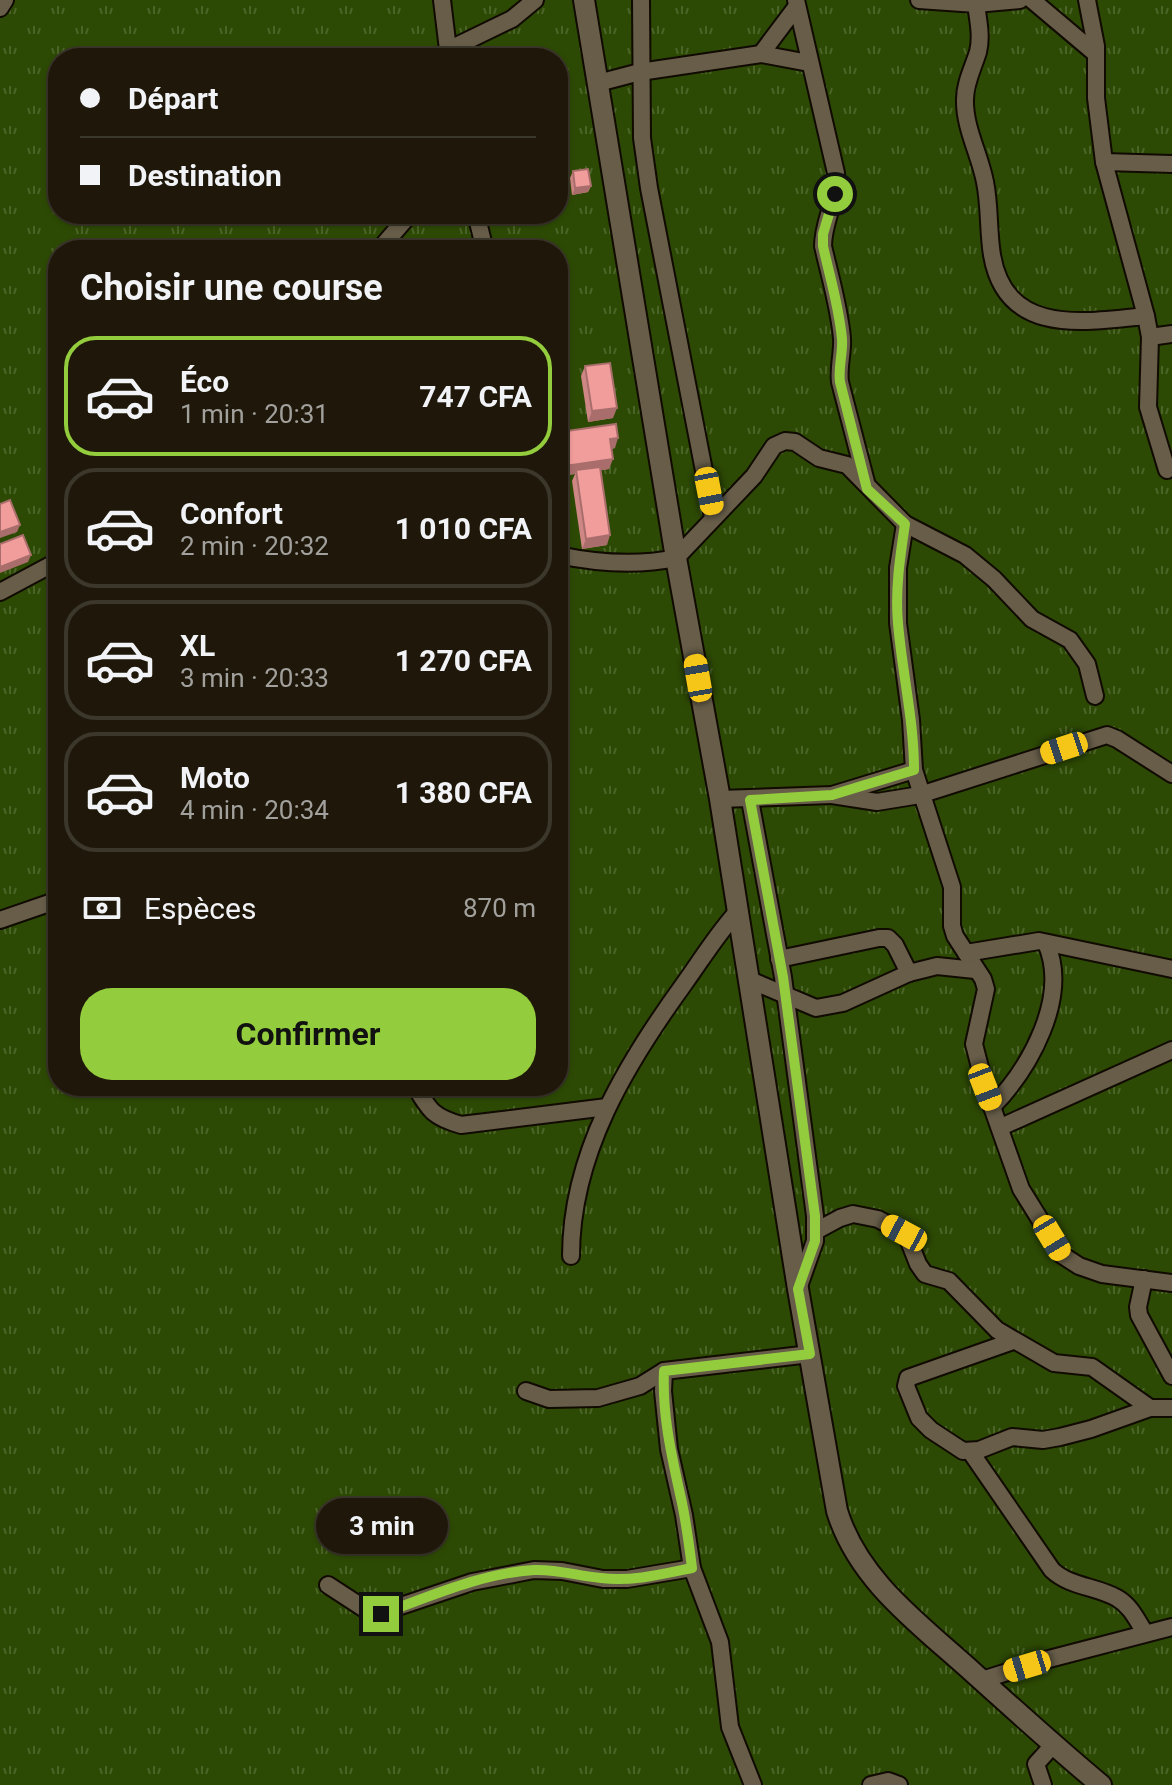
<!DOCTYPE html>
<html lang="fr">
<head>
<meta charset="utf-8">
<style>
  :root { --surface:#1f180a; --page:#2c2518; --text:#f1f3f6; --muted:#a1a09c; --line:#3c372b; --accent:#93cc3d }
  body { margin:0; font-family:Roboto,sans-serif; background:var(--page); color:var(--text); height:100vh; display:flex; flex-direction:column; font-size:30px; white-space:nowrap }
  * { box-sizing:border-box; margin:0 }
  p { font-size:26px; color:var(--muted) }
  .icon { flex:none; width:44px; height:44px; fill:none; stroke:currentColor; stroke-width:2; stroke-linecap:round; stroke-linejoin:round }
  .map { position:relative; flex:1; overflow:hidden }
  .details { position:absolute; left:48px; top:240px; width:520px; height:856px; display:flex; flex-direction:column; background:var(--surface); border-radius:32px; box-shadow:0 2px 6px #0004,0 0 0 2px var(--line) }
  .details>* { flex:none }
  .top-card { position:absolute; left:48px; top:48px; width:520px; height:176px; border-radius:32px; box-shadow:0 2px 6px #0004,0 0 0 2px var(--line); display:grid; align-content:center; height:176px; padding:0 32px; background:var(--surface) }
  .end { position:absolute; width:36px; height:36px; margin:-18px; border:10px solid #93cc3d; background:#111; box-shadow:0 0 0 4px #111 }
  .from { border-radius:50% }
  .bubble { position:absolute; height:56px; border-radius:28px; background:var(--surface); box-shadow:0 2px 6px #0004,0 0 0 2px var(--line); font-size:26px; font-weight:700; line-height:56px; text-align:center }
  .car { position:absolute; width:24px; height:48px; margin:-24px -12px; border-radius:10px; box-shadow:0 0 6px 2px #0007; background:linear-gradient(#f5c518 24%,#345 0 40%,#f5c518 0 76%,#345 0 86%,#f5c518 0) }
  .top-card b { display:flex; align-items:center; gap:28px; height:76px; font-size:30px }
  .top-card b+b { border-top:2px solid var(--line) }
  .top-card i { width:20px; height:20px; background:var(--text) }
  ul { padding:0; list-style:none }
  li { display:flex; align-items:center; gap:24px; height:120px; margin:0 16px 12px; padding:0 16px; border:4px solid var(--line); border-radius:32px }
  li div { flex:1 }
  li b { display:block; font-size:30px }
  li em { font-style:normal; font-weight:700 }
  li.on { border-color:var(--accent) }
  li>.icon { width:72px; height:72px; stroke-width:1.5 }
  h2 { padding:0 32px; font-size:36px; line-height:96px }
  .pay { display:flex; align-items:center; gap:20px; height:88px; padding:0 32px; font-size:30px }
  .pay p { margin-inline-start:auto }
  .button { display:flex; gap:16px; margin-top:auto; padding:16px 32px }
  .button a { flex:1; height:92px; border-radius:32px; background:var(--accent); color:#111; font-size:32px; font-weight:700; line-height:92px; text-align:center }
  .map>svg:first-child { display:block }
</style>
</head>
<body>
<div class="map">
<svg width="1172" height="1785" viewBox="0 0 1172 1785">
  <defs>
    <pattern id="grass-tufts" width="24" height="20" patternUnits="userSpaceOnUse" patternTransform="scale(2)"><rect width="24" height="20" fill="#2d4a04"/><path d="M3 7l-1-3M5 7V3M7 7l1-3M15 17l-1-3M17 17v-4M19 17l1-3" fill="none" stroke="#4b6428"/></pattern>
  </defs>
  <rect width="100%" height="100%" fill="#29200e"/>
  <path fill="url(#grass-tufts)" fill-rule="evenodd" d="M0 0H1172V1785H0ZM58 58H558V214H58ZM58 250H558V1086H58Z"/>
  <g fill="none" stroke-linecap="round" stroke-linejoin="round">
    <defs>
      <g id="minor">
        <path d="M442 0 449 58"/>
        <path d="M641 0 642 138 649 188 713 517"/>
        <path d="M796 0 836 173C838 199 823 221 823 246 830 277 839 306 842 338 843 353 838 367 840 382L866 482"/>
        <path d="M919 0 976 4 1020 0"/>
        <path d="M1032 0 1096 54"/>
        <path d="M1087 0 1096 46V98L1104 162 1146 316 1150 337 1148 407 1167 470"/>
        <path d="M976 4C978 20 982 36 978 52 973 68 965 83 965 99 964 127 980 155 985 182 990 206 988 231 992 255 1006 337 1085 322 1146 316"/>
        <path d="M0 8 5 0"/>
        <path d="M448 50 512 19 535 0"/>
        <path d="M761 54 797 6"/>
        <path d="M598 83 640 72 761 54 809 63"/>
        <path d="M1104 162 1172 164"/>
        <path d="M476 214 485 250"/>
        <path d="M379 250 410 214"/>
        <path d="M1150 337 1172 334"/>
        <path d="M905 524 898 568V623L911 720 914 770 952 887V926L955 936 983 979 986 989 974 1044 985 1087 1021 1189 1062 1255 1079 1266 1102 1274 1172 1283"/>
        <path d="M558 555C596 563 638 566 676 558L754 476 774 446 785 441 795 442 819 458 847 465 905 524 965 555 994 579 1032 619 1070 640 1087 664 1095 696"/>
        <path d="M0 592 58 561"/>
        <path d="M832 795 877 802 920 795 1107 735 1117 739 1172 774"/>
        <path d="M720 799 832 795 914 770"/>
        <path d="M750 800 783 977 815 1216V1241L798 1289"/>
        <path d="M0 920 58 900"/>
        <path d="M966 953 1039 941 1172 969"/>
        <path d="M779 959 879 938H888L895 945 909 973"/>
        <path d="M750 980 816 1008 843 1003 909 973 937 966 975 970"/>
        <path d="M415 1086C430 1111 433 1117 461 1125L607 1107"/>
        <path d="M992 1107C1030 1068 1070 997 1046 943"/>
        <path d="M1001 1127 1172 1050"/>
        <path d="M816 1231 840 1218 853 1214 878 1219 904 1233 909 1241 918 1264 925 1274 949 1281 997 1330 1054 1363 1092 1367 1150 1408"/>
        <path d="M571 1256C571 1154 626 1064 684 984 702 959 717 934 738 911"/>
        <path d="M1144 1279 1138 1307 1139 1315 1172 1376"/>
        <path d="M1013 1341 908 1378 906 1386 919 1418 931 1430 963 1451 979 1450 1012 1437 1043 1440 1060 1437 1091 1429 1150 1408H1172"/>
        <path d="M664 1371 663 1391 669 1449 684 1515 692 1568 720 1642 730 1727 753 1785"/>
        <path d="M526 1391 549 1399 598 1398 640 1386 664 1371 810 1354"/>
        <path d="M970 1451 1052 1570C1070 1587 1096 1586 1117 1598 1131 1606 1137 1620 1145 1633"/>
        <path d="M328 1585 374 1615 472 1582 534 1570 562 1571 603 1579H627L692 1568"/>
        <path d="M982 1680 1049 1659 1172 1627"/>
        <path d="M871 1785 888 1781 899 1785"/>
        <path d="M1043 1785 1036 1764 1053 1745"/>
      </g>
      <path id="tertiary" d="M584 0 676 558 720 799 798 1289 837 1511C859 1583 924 1627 977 1676 1018 1713 1059 1750 1101 1785"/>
    </defs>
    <use href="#minor" stroke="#110a00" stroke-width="20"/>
    <use href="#tertiary" stroke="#110a00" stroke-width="24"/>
    <use href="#minor" stroke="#675d49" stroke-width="16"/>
    <use href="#tertiary" stroke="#675d49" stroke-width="20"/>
  </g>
  <g fill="#cf8785">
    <path d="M573 171 591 186 588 192 572 195 570 178Z"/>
    <path d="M585 366 613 418 588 422 581 376Z"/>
    <path d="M560 432 615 448 611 449 609 469 601 470 607 545 582 549 572 481 575 474 561 476 558 454V437Z"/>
  </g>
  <g fill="#a96e6c">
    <path d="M591 186 588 192 572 195 575 188Z"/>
    <path d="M558 210H561L559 216 538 220 540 214H558Z"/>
    <path d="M617 408 613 418 588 422 592 411Z"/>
    <path d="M618 438 615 448 606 450 610 439Z"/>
    <path d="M613 459 609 469 577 474 576 470 575 474 561 476 565 466Z"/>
    <path d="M20 525 17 532 0 538V532Z"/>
    <path d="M610 535 607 545 582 549 586 539Z"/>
    <path d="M31 555 28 562 0 573V567Z"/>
  </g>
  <g fill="#f19d9b" stroke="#a96e6c" stroke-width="2">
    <path d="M588 169 591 186 575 188 573 171Z"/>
    <path d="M558 186 561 210H558Z"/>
    <path d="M521 240 523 250H503L502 242Z"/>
    <path d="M610 363 617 408 592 411 585 366Z"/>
    <path d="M616 424 618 438 610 439 613 459 565 466 560 432Z"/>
    <path d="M600 467 610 535 586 539 576 470Z"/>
    <path d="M10 500 20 525 0 532V504Z"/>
    <path d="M23 535 31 555 0 567V544Z"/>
  </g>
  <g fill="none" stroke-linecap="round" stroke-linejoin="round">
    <path stroke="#93cc3d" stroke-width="10" d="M381 1614C429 1597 482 1573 534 1570 557 1569 578 1576 601 1578 631 1582 663 1574 692 1568 689 1544 686 1519 680 1494 671 1453 662 1413 664 1371L810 1354 798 1289 815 1241V1216L783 977 750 800 832 795 914 770C914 720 902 672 898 623 895 590 900 557 905 524L867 489 840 382C838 367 843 354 842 339 839 306 830 278 823 246V234L835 194"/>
  </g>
</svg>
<i class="end from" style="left:835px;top:194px"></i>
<i class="end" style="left:381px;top:1614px"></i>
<div class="bubble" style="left:316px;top:1498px;width:132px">3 min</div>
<i class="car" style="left:709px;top:491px;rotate:169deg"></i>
<i class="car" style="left:698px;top:678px;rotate:350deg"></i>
<i class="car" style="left:1064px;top:748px;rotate:252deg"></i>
<i class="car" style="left:985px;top:1087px;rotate:159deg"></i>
<i class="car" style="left:904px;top:1233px;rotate:298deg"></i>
<i class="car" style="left:1052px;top:1238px;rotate:149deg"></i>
<i class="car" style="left:1027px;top:1666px;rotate:253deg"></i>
<div class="top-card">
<b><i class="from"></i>Départ</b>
<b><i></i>Destination</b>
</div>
<section class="details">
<h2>Choisir une course</h2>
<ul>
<li class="on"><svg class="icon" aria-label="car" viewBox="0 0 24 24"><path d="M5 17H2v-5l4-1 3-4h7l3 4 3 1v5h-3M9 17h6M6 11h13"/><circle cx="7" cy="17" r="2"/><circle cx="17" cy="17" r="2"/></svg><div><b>Éco</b><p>1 min · 20:31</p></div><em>747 CFA</em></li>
<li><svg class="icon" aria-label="car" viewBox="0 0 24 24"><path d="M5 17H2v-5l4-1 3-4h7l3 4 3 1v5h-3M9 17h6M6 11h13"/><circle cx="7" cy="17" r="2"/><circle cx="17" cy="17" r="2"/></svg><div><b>Confort</b><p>2 min · 20:32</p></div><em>1 010 CFA</em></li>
<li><svg class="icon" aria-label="car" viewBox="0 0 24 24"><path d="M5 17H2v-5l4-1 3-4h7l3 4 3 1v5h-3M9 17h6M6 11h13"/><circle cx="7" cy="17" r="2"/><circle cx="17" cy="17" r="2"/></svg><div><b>XL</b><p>3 min · 20:33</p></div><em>1 270 CFA</em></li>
<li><svg class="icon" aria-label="car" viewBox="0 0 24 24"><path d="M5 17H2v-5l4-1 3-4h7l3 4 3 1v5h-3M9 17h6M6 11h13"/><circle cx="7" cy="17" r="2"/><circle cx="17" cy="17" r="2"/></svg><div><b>Moto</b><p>4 min · 20:34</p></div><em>1 380 CFA</em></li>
</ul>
<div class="pay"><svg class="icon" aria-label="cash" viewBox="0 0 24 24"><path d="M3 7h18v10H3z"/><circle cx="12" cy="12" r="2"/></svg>Espèces<p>870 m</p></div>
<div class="button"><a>Confirmer</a></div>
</section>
</div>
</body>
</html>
